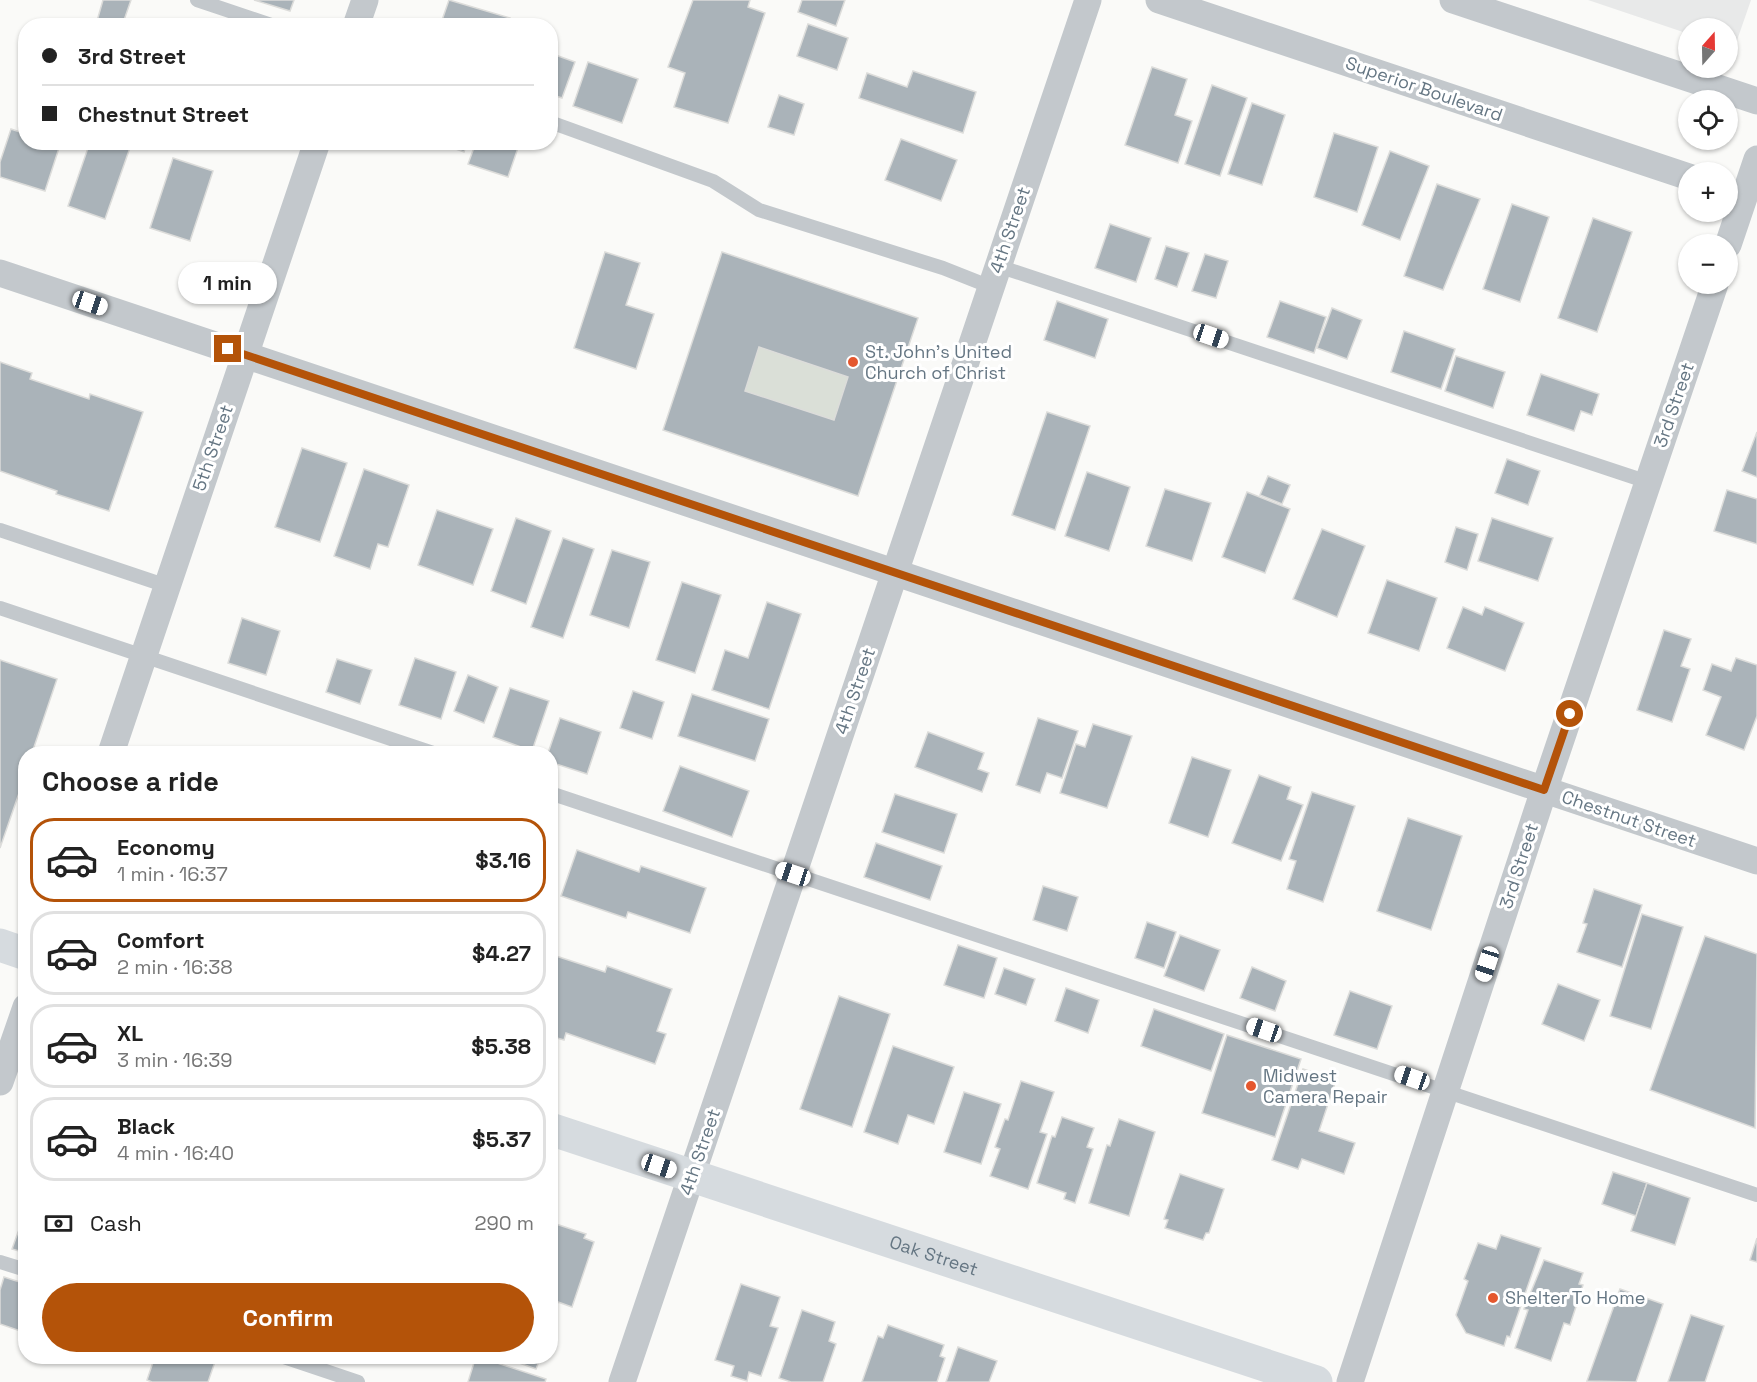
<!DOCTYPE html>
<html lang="en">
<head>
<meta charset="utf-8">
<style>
  :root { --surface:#fff; --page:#f2f2f2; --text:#222; --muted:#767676; --line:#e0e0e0; --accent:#b45309 }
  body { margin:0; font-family:"Space Grotesk",sans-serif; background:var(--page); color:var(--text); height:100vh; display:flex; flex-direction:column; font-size:22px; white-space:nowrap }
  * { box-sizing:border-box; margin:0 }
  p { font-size:20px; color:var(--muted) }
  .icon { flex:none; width:33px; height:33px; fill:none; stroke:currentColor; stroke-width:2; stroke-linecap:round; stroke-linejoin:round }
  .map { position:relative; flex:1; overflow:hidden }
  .side { position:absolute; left:18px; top:746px; width:540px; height:618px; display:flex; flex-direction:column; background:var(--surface); border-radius:24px; box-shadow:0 2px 4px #0004 }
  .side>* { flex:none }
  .top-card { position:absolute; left:18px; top:18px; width:540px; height:132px; border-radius:24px; box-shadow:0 2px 4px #0004; display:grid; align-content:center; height:132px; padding:0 24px; background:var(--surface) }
  .needle { width:39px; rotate:20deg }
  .controls { position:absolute; left:1678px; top:18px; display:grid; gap:12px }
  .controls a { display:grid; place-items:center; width:60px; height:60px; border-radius:50%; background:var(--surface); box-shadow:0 2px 4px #0004; font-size:30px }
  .end { position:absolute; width:27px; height:27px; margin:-14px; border:8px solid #b45309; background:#fff; box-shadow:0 0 0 3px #fff }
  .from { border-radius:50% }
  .bubble { position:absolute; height:42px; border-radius:21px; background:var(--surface); box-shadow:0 2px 4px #0004; font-size:20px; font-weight:800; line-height:42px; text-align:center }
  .car { position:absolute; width:18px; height:36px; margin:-18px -9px; border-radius:8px; box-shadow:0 0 4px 2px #0007; background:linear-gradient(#fff 24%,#345 0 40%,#fff 0 76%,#345 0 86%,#fff 0) }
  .top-card b { display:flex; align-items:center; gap:21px; height:57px; font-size:22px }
  .top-card b+b { border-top:2px solid var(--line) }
  .top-card i { width:15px; height:15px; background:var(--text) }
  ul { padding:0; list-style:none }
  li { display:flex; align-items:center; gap:18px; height:84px; margin:0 12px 9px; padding:0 12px; border:3px solid var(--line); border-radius:24px }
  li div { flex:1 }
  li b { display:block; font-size:22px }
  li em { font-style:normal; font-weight:800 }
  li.current { border-color:var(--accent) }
  li>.icon { width:54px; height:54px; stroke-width:1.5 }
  h2 { padding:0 24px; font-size:27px; line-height:72px }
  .pay { display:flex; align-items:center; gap:15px; height:66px; padding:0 24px; font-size:22px }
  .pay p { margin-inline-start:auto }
  .primary-button { display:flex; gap:12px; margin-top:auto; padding:12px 24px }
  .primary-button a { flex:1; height:69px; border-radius:36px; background:var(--accent); color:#fff; font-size:24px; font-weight:800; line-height:69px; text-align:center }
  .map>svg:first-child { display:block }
</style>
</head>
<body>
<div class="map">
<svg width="1757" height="1382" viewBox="0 0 1757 1382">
  <rect width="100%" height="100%" fill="#fafaf8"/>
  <path fill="#e8e9e9" d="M1588 0H1751L1734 49 1728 47V28H1689V34Z"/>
  <path fill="#dadfd7" d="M759 347 848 377 834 420 745 391Z"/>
  <g fill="#aab3b9" stroke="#dcdcda" stroke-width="1.5" fill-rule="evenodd">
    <path d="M103 0H131L122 26 97 21Z"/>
    <path d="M254 0H294L290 11Z"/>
    <path d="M449 0 510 18 507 26H430L432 21 441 23Z"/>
    <path d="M693 0H750L748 7 765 13 728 123 674 107 685 73 668 67Z"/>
    <path d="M802 0H845L836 26 798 12Z"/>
    <path d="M808 24 848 38 837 70 797 56Z"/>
    <path d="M550 53 575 62 562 98 550 94Z"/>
    <path d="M588 62 638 79 622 123 573 106Z"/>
    <path d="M1152 67 1187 79 1175 115 1192 121 1178 163 1125 145Z"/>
    <path d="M913 71 976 92 963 133 859 98 867 73 907 87Z"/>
    <path d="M1212 85 1247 98 1220 176 1185 164Z"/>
    <path d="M779 95 804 104 794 135 768 127Z"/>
    <path d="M1252 103 1285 115 1262 185 1228 174Z"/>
    <path d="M26 124V142H61L45 191 0 177V162L11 129 23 133Z"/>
    <path d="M1334 133 1378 147 1357 212 1314 197Z"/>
    <path d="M901 139 957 160 941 201 885 180Z"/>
    <path d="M90 142H132L105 219 68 206Z"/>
    <path d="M437 142H467L464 152Z"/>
    <path d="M476 142H520L508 177 468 164Z"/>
    <path d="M1390 151 1429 166 1400 240 1362 225Z"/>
    <path d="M173 158 213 171 190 241 150 228Z"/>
    <path d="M1437 184 1480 199 1443 290 1404 276Z"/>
    <path d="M1512 204 1549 217 1520 302 1483 289Z"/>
    <path d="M1593 218 1632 232 1597 332 1558 318Z"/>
    <path d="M1110 224 1151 238 1136 282 1095 268Z"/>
    <path d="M1166 246 1189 253 1177 287 1155 279Z"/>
    <path d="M605 252 640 263 626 305 654 314 636 369 574 348Z"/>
    <path d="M722 252 918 318 858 496 663 430ZM759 347 848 377 834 420 745 391Z"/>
    <path d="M1205 254 1228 261 1216 298 1192 291Z"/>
    <path d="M1057 301 1108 319 1095 358 1044 340Z"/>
    <path d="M1280 301 1326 317 1314 353 1267 337Z"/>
    <path d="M1332 308 1362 320 1347 359 1317 348Z"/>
    <path d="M1404 331 1455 349 1441 389 1391 372Z"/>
    <path d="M1456 356 1505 372 1493 408 1445 391Z"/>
    <path d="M0 362 32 373 30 379 89 399 90 394 143 412 109 511 56 494 57 491 0 471Z"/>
    <path d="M1541 374 1599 394 1592 415 1581 411 1574 431 1527 415Z"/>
    <path d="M1047 412 1090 426 1055 530 1012 515Z"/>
    <path d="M1757 432V477L1742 471Z"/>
    <path d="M302 448 347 463 320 542 275 527Z"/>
    <path d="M1507 459 1540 471 1528 505 1495 493Z"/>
    <path d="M364 469 409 485 388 547 378 544 370 569 334 556Z"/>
    <path d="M1087 472 1130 487 1109 551 1065 536Z"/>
    <path d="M1268 476 1290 485 1282 504 1260 495Z"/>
    <path d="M1165 489 1211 503 1192 561 1146 546Z"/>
    <path d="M1727 490 1757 499V544L1714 531Z"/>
    <path d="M1247 492 1290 509 1265 573 1222 557Z"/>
    <path d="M437 510 493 529 473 585 418 565Z"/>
    <path d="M516 518 551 531 526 604 491 591Z"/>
    <path d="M1492 518 1553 538 1538 581 1478 561Z"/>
    <path d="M1456 527 1478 534 1467 570 1445 562Z"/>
    <path d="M1322 529 1365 546 1337 617 1293 599Z"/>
    <path d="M563 538 594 549 563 638 531 627Z"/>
    <path d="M612 550 650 562 629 628 590 615Z"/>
    <path d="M1387 580 1437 598 1419 651 1368 633Z"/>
    <path d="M682 582 721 595 695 673 656 660Z"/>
    <path d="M767 602 801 614 769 709 712 690 725 650 748 658Z"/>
    <path d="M1463 607 1482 615 1485 607 1524 623 1505 671 1447 648Z"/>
    <path d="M242 618 280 631 266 675 228 663Z"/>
    <path d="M1664 630 1691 639 1681 666 1690 669 1672 722 1637 710Z"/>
    <path d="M415 658 456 672 441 719 399 705Z"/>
    <path d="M1736 658 1757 665V716L1744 750 1706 735 1721 697 1703 690 1712 664 1731 671Z"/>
    <path d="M337 659 372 670 360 704 326 692Z"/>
    <path d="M0 660 57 679 32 753H26V773L0 848Z"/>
    <path d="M468 675 498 687 484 723 454 711Z"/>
    <path d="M510 688 549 701 532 751 493 737Z"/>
    <path d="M633 691 664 702 652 739 620 728Z"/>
    <path d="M692 694 769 719 755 761 678 736Z"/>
    <path d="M560 718 601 732 587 774 550 762V753H548Z"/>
    <path d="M1038 718 1078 731 1062 778 1047 773 1040 793 1016 785Z"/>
    <path d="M1093 724 1132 736 1107 808 1060 793 1076 744 1085 747Z"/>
    <path d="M928 732 984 753 978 769 989 773 982 792 915 767Z"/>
    <path d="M1192 757 1231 770 1208 837 1169 823Z"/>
    <path d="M680 766 749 791 732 837 663 811Z"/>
    <path d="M1259 775 1291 787 1287 799 1303 805 1281 861 1232 843Z"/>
    <path d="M1312 792 1355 806 1323 902 1287 889 1296 861 1289 859Z"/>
    <path d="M895 794 957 814 944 853 882 832Z"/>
    <path d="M1408 818 1462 836 1431 930 1377 911Z"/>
    <path d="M876 843 942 866 930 900 864 877Z"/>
    <path d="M577 850 639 872 641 866 706 888 690 933 628 912 626 918 561 896Z"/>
    <path d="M1043 886 1078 897 1067 931 1033 920Z"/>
    <path d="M1594 889 1642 905 1622 967 1577 952 1587 924 1583 923Z"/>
    <path d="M1642 914 1683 927 1651 1029 1610 1016Z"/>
    <path d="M1147 922 1176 932 1164 968 1135 958Z"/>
    <path d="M1180 935 1220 950 1204 991 1164 976Z"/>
    <path d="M1705 936 1757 954 1755 1128 1650 1090Z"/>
    <path d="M958 945 997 958 984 998 944 985Z"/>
    <path d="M550 954 605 972 607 966 672 989 657 1031 666 1034 655 1064 566 1033 564 1040 550 1036Z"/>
    <path d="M1252 967 1286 981 1275 1011 1240 998Z"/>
    <path d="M1004 968 1035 979 1026 1005 995 994Z"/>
    <path d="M1558 984 1600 1000 1584 1041 1542 1024Z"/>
    <path d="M1066 988 1099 1000 1088 1033 1055 1021Z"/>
    <path d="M1350 991 1392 1006 1377 1049 1334 1035Z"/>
    <path d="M839 996 890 1014 852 1127 800 1109Z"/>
    <path d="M1154 1009 1224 1034 1211 1071 1141 1046Z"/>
    <path d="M1227 1035 1301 1059 1275 1137 1202 1113Z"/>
    <path d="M893 1046 954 1067 934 1124 908 1115 898 1144 864 1132Z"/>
    <path d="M1303 1069 1336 1080 1319 1131 1355 1143 1344 1174 1302 1159 1298 1169 1272 1160Z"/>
    <path d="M1021 1081 1054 1092 1040 1132 1047 1134 1028 1189 990 1176 1000 1149 995 1147 1005 1119 1008 1120Z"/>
    <path d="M964 1092 1001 1104 981 1164 944 1152Z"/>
    <path d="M1062 1117 1094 1128 1087 1147 1093 1149 1075 1203 1064 1199 1066 1193 1037 1183 1052 1136 1055 1137Z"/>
    <path d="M1119 1119 1155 1132 1129 1216 1089 1203 1107 1145 1110 1146Z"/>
    <path d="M1613 1172 1647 1183 1636 1216 1602 1204Z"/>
    <path d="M1180 1174 1224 1189 1209 1233H1206L1203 1240 1165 1228 1168 1220 1164 1219Z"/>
    <path d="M1647 1183 1690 1198 1675 1245 1631 1231Z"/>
    <path d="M26 1210V1253L12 1249Z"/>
    <path d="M556 1224 586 1234 584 1238 594 1242 572 1307 558 1302 550 1325V1241Z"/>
    <path d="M1501 1235 1541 1248 1510 1337 1507 1336 1504 1346 1466 1333 1456 1315 1468 1281 1464 1279 1478 1243 1496 1249Z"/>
    <path d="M1757 1238V1262L1750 1260Z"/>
    <path d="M1544 1260 1583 1273 1579 1284 1583 1285 1570 1325 1564 1323 1551 1361 1515 1348 1528 1310 1524 1309Z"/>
    <path d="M4 1277 26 1284V1333L0 1324V1290Z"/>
    <path d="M741 1284 780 1297 770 1326 778 1328 761 1376 749 1372 747 1381 731 1376 734 1366 715 1360Z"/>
    <path d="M1620 1289 1663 1304 1636 1382 1587 1381Z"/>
    <path d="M802 1310 835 1322 829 1341 836 1344 823 1382H791L779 1378Z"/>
    <path d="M1691 1315 1724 1326 1705 1382H1668Z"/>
    <path d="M888 1325 944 1345 940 1356 945 1358 937 1382H862L878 1336 883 1338Z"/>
    <path d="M958 1347 997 1361 989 1382H946Z"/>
    <path d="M155 1356H217L208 1382H152L147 1380Z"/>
    <path d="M476 1356 546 1379 545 1382H468Z"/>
    <path d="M500 1356H541L536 1369Z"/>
  </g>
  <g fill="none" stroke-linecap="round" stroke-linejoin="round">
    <g stroke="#c3c8cc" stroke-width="14">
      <path d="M197 0 274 26"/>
      <path d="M550 122 713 181 759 210 943 268 991 287"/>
      <path d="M998 266 1648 482"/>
      <path d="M0 530 167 586"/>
      <path d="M0 608 433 753"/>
      <path d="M550 793 1757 1195"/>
      <path d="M0 1262 26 1270"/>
      <path d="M281 1356 358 1382"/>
    </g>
    <g stroke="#c3c8cc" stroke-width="27">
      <path d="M1159 0 1689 177"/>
      <path d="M1453 0 1757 101"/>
      <path d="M356 26 365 0"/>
      <path d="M1728 245 1757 159"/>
      <path d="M0 273 1757 861"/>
      <path d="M111 753 317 142"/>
      <path d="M0 1082 26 1007"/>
      <path d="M622 1382 1088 0"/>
      <path d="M1350 1382 1544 790 1715 284"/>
    </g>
    <g stroke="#d6dbdf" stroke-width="33">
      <path d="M0 945 26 954"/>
      <path id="s1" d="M550 1129 1316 1382"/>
    </g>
  </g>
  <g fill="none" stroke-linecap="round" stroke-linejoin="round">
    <path stroke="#b45309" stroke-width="8" d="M228 349 1544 790 1570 714"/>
  </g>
  <g fill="#e4572e" stroke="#fff" stroke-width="2">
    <circle cx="853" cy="362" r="6"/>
    <circle cx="1251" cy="1086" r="6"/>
    <circle cx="1493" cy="1298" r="6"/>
  </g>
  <g text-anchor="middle" stroke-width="6" stroke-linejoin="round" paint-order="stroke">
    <g font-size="18" fill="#657683" stroke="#fff">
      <text transform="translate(1424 89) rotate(19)" y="6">Superior Boulevard</text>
      <text transform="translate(1010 230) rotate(-71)" y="6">4th Street</text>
      <text transform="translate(1674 405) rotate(-71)" y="6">3rd Street</text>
      <text transform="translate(213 448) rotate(-71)" y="6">5th Street</text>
      <text transform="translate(855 691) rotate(-71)" y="6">4th Street</text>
      <text transform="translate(1629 819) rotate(19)" y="6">Chestnut Street</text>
      <text transform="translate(1519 866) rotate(-72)" y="6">3rd Street</text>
      <text transform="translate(700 1152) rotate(-71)" y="6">4th Street</text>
      <text dy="6" stroke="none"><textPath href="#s1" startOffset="404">Oak Street</textPath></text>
    </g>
    <g font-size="18" fill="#657683" stroke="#fff" text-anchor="start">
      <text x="865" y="358">St. John's United<tspan x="865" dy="21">Church of Christ</tspan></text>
      <text x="1263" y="1082">Midwest<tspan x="1263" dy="21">Camera Repair</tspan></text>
      <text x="1505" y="1304">Shelter To Home</text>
    </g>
  </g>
</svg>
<div class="controls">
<a><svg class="needle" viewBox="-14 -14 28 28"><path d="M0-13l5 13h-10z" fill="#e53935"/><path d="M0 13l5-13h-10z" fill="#767676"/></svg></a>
<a><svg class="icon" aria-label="locate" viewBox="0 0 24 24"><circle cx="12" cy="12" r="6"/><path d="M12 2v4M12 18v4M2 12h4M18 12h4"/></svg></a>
<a>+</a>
<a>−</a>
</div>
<i class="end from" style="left:1570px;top:714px"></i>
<i class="end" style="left:228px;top:349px"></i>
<div class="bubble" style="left:178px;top:262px;width:99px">1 min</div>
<i class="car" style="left:90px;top:303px;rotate:109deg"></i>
<i class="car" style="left:1211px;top:336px;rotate:109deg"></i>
<i class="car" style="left:793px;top:874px;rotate:288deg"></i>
<i class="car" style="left:1487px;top:964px;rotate:198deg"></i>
<i class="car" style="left:1264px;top:1030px;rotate:289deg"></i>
<i class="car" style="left:1412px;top:1078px;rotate:289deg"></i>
<i class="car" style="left:659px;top:1166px;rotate:109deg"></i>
<div class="top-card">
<b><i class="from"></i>3rd Street</b>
<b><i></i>Chestnut Street</b>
</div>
<section class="side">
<h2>Choose a ride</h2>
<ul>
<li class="current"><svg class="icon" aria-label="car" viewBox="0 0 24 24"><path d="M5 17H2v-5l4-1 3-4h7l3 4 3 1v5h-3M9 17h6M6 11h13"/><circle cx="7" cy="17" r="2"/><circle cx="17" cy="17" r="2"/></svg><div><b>Economy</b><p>1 min · 16:37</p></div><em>$3.16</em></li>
<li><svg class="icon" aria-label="car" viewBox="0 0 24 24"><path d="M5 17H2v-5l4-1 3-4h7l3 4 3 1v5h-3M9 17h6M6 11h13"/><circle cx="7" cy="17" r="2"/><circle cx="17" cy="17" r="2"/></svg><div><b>Comfort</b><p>2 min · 16:38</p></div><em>$4.27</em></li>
<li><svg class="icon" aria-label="car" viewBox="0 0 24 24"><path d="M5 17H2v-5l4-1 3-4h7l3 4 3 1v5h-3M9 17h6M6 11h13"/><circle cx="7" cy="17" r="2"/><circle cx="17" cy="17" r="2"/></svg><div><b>XL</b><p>3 min · 16:39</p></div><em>$5.38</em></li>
<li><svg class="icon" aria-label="car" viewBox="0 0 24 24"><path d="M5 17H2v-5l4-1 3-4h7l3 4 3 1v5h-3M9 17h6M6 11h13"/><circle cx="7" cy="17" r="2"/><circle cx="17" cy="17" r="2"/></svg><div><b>Black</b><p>4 min · 16:40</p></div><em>$5.37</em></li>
</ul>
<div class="pay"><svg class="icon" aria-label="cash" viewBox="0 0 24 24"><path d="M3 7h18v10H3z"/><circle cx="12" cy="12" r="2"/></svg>Cash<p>290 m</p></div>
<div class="primary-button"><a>Confirm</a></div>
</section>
</div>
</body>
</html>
